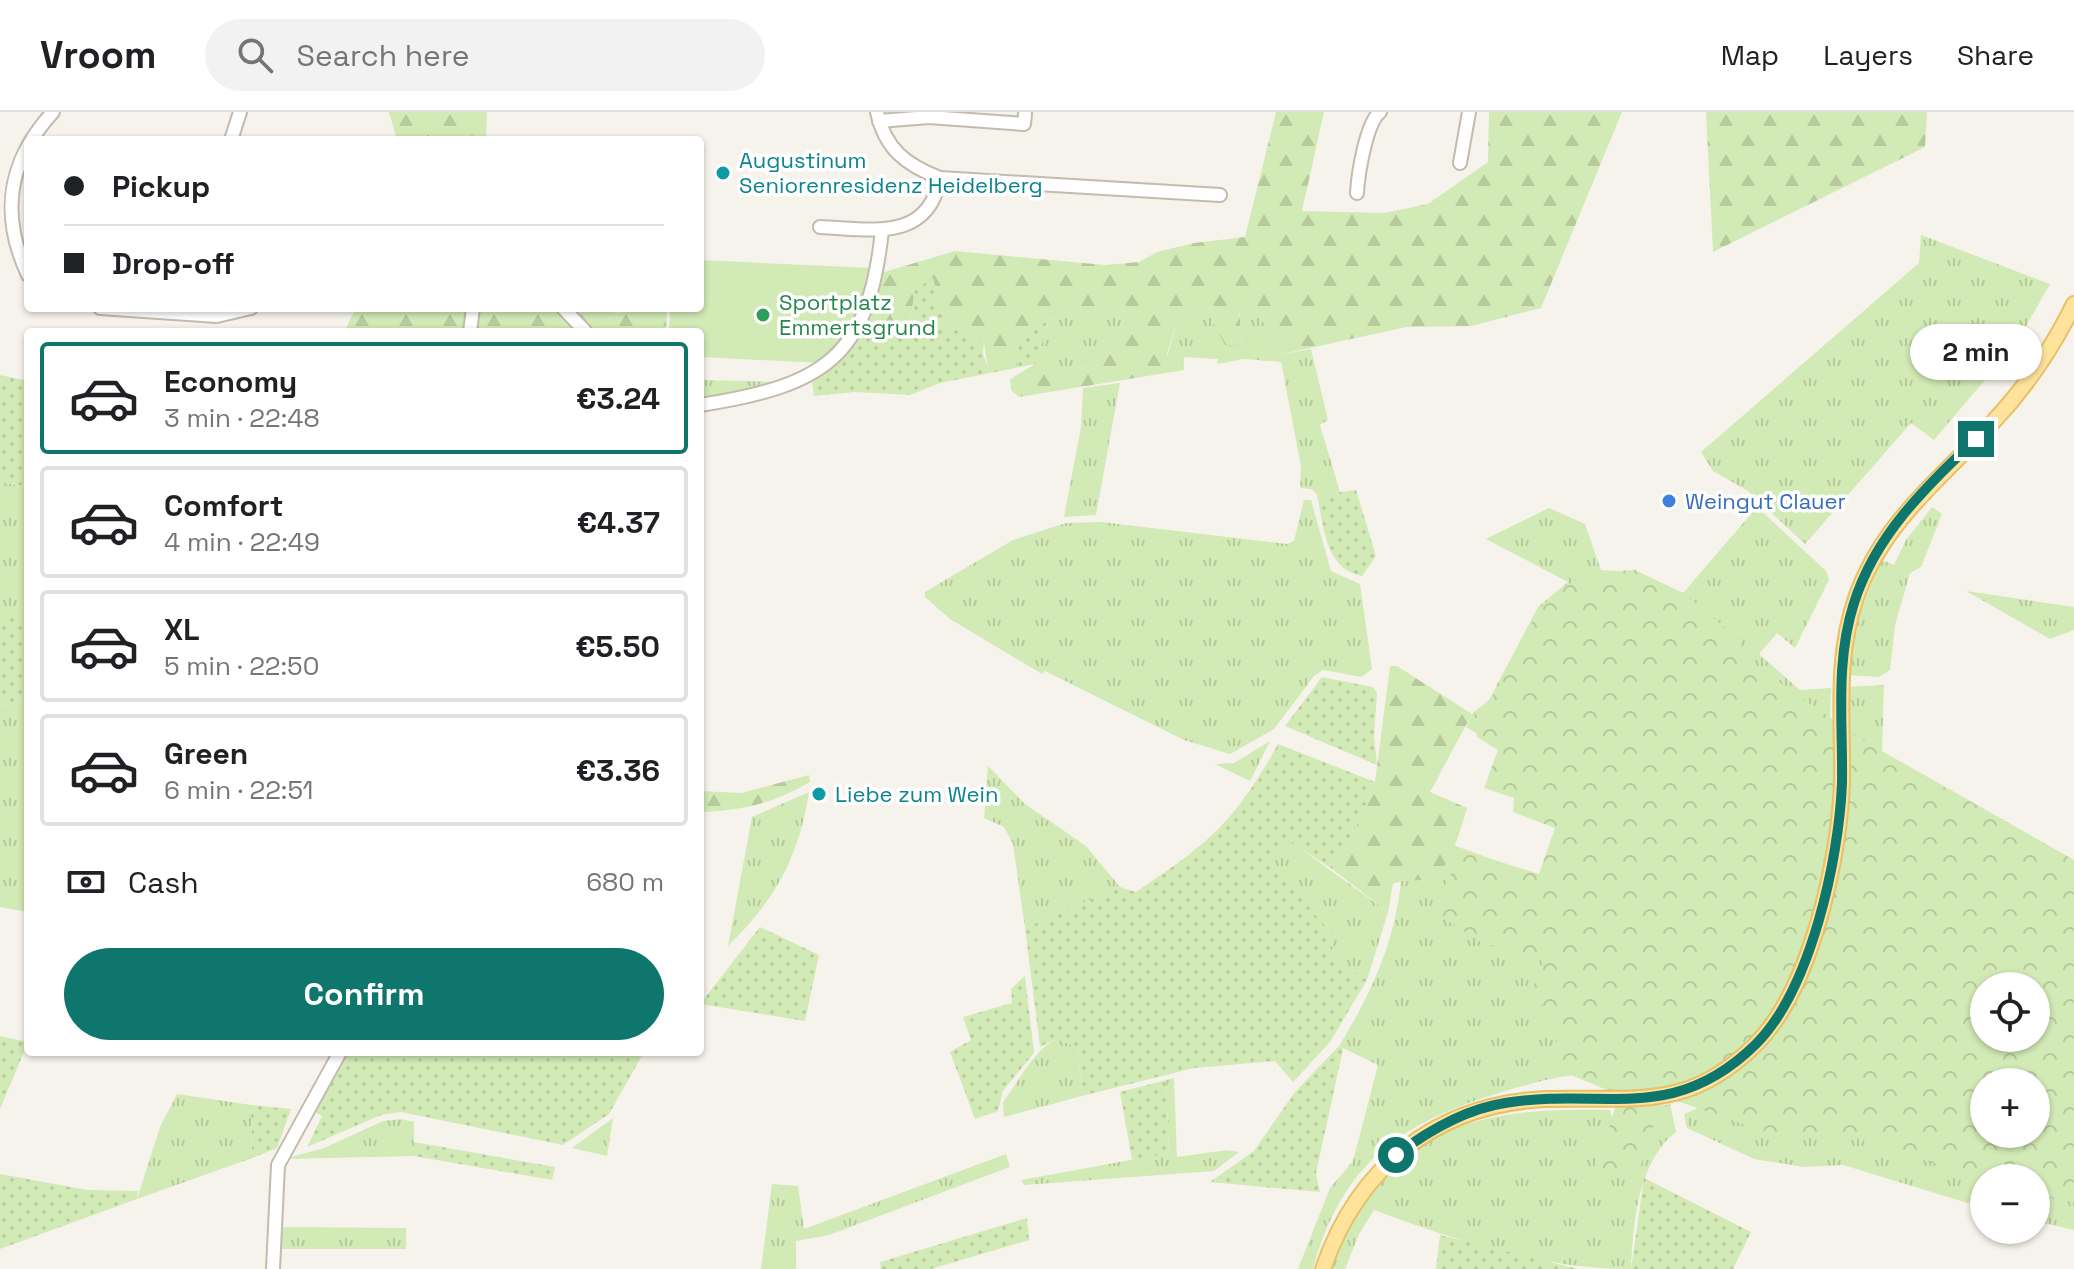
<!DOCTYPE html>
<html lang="en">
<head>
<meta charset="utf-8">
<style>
  :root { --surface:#fff; --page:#f2f2f2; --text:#202124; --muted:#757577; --line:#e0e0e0; --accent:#0f766e }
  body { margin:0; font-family:"Space Grotesk",sans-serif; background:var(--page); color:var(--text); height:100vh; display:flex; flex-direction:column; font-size:30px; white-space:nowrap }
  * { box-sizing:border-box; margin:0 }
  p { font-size:26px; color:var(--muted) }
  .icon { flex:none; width:44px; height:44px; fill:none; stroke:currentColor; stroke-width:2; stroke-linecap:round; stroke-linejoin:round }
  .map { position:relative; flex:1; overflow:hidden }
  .side { position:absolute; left:24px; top:216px; width:680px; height:728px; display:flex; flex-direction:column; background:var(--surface); border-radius:8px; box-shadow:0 2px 6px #0004 }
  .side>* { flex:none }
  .guide { position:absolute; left:24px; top:24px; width:680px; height:176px; border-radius:8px; box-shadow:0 2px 6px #0004; display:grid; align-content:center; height:176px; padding:0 40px; background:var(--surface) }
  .buttons { position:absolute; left:1970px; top:860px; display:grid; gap:16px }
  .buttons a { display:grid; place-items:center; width:80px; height:80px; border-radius:50%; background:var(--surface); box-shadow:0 2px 6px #0004; font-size:40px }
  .end { position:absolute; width:36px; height:36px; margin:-18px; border:10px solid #0f766e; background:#fff; box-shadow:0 0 0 4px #fff }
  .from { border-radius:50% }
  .bubble { position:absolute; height:56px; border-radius:28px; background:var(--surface); box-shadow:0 2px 6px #0004; font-size:26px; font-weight:600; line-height:56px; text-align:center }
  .guide b { display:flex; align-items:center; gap:28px; height:76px; font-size:30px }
  .guide b+b { border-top:2px solid var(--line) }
  .guide i { width:20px; height:20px; background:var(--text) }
  ul { padding:14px 0 0; list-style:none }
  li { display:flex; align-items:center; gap:24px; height:112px; margin:0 16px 12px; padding:0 24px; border:4px solid var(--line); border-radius:8px }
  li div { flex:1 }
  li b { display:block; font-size:30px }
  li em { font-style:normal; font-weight:600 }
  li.current { border-color:var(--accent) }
  li>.icon { width:72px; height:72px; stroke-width:1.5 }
  .pay { display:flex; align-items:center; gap:20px; height:88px; padding:0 40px; font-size:30px }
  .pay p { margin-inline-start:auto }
  .button { display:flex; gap:16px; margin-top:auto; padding:16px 40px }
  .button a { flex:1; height:92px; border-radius:48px; background:var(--accent); color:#fff; font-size:32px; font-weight:600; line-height:92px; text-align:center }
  header { display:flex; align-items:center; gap:48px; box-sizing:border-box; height:112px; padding:0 40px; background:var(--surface); border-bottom:2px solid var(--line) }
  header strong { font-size:38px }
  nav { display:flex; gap:44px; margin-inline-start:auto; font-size:28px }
  .search { width:560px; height:72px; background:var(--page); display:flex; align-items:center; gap:20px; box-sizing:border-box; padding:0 28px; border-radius:44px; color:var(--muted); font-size:30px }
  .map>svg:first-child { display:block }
</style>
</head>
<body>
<header>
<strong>Vroom</strong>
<div class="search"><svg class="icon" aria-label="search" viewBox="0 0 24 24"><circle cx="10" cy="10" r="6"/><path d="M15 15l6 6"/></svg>Search here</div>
<nav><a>Map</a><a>Layers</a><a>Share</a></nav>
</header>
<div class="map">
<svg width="2074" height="1157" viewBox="0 0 2074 1157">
  <defs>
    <pattern id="grass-tufts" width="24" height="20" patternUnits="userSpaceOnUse" patternTransform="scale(2)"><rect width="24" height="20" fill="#d2eab5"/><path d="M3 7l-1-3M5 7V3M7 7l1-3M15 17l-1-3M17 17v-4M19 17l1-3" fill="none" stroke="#b6ca9c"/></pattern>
    <pattern id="forest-firs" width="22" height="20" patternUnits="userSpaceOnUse" patternTransform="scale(2)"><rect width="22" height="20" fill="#d2eab5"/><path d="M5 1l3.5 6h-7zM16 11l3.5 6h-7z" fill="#b6ca9c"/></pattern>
    <pattern id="park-crowns" width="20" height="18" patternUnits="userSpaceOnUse" patternTransform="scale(2)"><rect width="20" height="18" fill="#d2eab5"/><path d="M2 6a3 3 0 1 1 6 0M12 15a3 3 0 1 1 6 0" fill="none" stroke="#b6ca9c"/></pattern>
    <pattern id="garden-dots" width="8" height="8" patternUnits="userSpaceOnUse" patternTransform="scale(2)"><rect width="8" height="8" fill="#d2eab5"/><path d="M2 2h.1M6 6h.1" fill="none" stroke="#b6ca9c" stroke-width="1.8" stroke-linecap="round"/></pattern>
  </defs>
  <rect width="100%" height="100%" fill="#f6f3ec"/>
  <g fill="url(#grass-tufts)" fill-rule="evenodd">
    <path d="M1921 123 2050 172 2017 230 1934 328 1911 311 1805 432 1748 379 1713 359 1701 340 1919 151Z"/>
    <path d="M1255 190 1278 243 1311 237 1328 308 1320 313 1340 380 1317 383 1312 377 1300 376 1301 354 1281 250 1244 247 1217 252 1218 247 1184 245V258L1178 259 1179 243 1167 245 1177 210 1176 196 1195 193 1211 196 1214 212 1242 234 1239 195Z"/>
    <path d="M1116 195 1126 200 1110 241 1089 254 1010 267 1035 252 1050 206Z"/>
    <path d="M700 268 784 270 700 287Z"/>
    <path d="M1120 271 1096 403 1064 405 1081 315 1083 276Z"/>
    <path d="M0 370 28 375V502H0Z"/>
    <path d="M1304 388H1311L1331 459 1360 472 1372 557 1362 565 1323 558 1314 564 1274 617 1230 642 1184 628 1045 559 1042 562 950 507 925 485V480L1013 428 1066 411 1101 410 1287 432 1294 429Z"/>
    <path d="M1757 395 1826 459 1829 468 1795 536 1777 521 1759 542 1800 578 1831 576 1828 664 1845 575 1884 573 1882 639 2074 748V1118L2036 1109V1066H1984V1096L1843 1053 1804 1055 1754 1047 1687 1016 1684 1002 1763 968C1710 966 1657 961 1604 961 1567 961 1531 971 1496 982 1398 1012 1341 1054 1313 1157H1298L1330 1076 1353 1049 1378 953 1339 934C1371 882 1395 830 1401 769 1436 767 1439 765 1453 733L1540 765 1557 716 1502 636 1466 615 1472 602 1489 588 1538 495 1568 470 1486 427 1549 396 1585 412 1601 458 1634 460 1683 481ZM1984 874H2036V926H1984ZM1984 970H2036V1022H1984Z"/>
    <path d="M1932 395 1942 402 1921 455 1910 461 1895 513 1890 558 1879 565 1847 563C1852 521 1864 486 1882 448L1894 453 1906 428Z"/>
    <path d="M1966 479 2074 495V518L2050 527Z"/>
    <path d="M28 588V800L0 795V594Z"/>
    <path d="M1270 629 1250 669 1215 652 1234 651Z"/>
    <path d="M988 654 1025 692 1086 734 1120 775 1025 816 1013 732 1004 715 984 706Z"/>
    <path d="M809 680C799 745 775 788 728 834L752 705Z"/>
    <path d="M1286 726 1388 800 1367 868 1331 846 1268 749Z"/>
    <path d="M1056 927 1078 935 1082 984 1004 1005 1003 990C1019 969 1034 938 1056 927Z"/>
    <path d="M1174 966 1177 1045 1227 1038 1239 1040 1214 1059 1024 1073 1021 1068 1169 1041 1166 968Z"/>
    <path d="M177 982 251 993 252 1046 137 1087 160 1015Z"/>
    <path d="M1670 992 1676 1020C1638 1049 1633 1112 1631 1157 1541 1157 1458 1129 1374 1098L1359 1122 1345 1157H1328C1337 1137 1345 1115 1356 1096 1362 1086 1372 1077 1380 1068 1440 1000 1526 996 1610 998L1611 1004Z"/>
    <path d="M613 1006 607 1044 572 1036Z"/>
    <path d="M401 1007 414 1010V1044L284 1047 324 1036 383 1009Z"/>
    <path d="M1006 1042 1010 1055 829 1123 796 1129V1157H761L772 1072 798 1074 804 1117Z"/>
    <path d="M277 1115 406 1116V1137H276Z"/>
  </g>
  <g fill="url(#forest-firs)">
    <path d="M389 0H487L486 28H397Z"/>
    <path d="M1276 0H1324L1302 99 1384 101 1428 92 1488 50 1489 0H1622L1541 196 1471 214 1406 215 1278 243 1255 191 1239 195 1242 234 1225 233 1214 212 1211 196 1195 193 1177 196V210L1167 241 1168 244 1179 243 1178 259 1019 285 1011 278 1010 267 1089 254 1110 241 1126 200 1116 195 1050 206 1019 231 1018 253 988 258 984 231 945 213 933 167 915 178 908 224 863 222 881 161 955 139 1105 153 1139 150 1157 140 1194 131 1245 125Z"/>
    <path d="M1706 0H1927L1925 35 1713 140Z"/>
    <path d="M356 196H613L615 201 667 196 666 220H344Z"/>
    <path d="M1390 554H1397L1472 602 1430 680 1467 696C1460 717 1451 762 1426 767 1415 770 1404 767 1393 772L1388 800 1332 757 1360 707 1375 670Z"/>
    <path d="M809 663 810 670C775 691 740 699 700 700V679L741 681Z"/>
  </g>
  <path fill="url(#park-crowns)" fill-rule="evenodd" d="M1635 458 1683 481 1741 529 1740 543 1871 634 2074 748V1090L2036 1084V1066L1984 1068 1850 1024 1783 1026 1663 984 1637 1066 1596 1057 1619 983 1547 953 1566 903 1528 888 1544 847 1484 832 1432 799 1463 738 1539 762 1555 716 1513 700 1514 686 1484 676 1498 638 1477 625 1474 600C1493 588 1498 577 1508 557 1542 488 1551 462 1635 458ZM1984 874H2036V926H1984ZM1984 970H2036V1022H1984Z"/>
  <g fill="url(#garden-dots)">
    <path d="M933 166 945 213 984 231 983 242 988 257 1017 253 1019 231 1050 206 1035 252 940 271 910 283 855 280 814 284 812 271 862 223 908 224 915 178Z"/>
    <path d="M0 263 28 269V375L0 370Z"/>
    <path d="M1356 378 1376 444 1362 464C1325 457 1324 415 1317 383Z"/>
    <path d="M0 502H28V588L0 594Z"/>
    <path d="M1322 565 1373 575 1377 581 1374 624 1377 653 1285 614Z"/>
    <path d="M1278 632 1375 670 1360 707 1332 757 1286 727 1268 749 1334 824 1331 846 1367 868 1330 930 1293 970 1275 949 1194 956 1082 984 1078 935 1056 927 1040 935 1025 816 1120 775 1136 780C1209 731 1235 710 1278 632Z"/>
    <path d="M760 815 819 843 805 909 700 892Z"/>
    <path d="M1025 864 1034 941 1003 979 998 999 975 1007 950 940 971 928 963 905 1012 891 1011 877Z"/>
    <path d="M0 924 28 930 0 997Z"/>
    <path d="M1339 934 1343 937 1316 1061 1320 1080 1210 1070 1254 1039 1295 980Z"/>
    <path d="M346 940H644L609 1002 563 1033 401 1000 381 1003 307 1035 322 1004 315 1000Z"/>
    <path d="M1166 968 1169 1041 1132 1048 1120 980Z"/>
    <path d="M251 993 291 997 277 1036 252 1046Z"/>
    <path d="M414 1030 555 1055 552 1068 414 1044Z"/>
    <path d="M0 1062 87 1078 138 1079 137 1087 0 1137Z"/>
    <path d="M1644 1066 1751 1120 1733 1157H1631Z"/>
    <path d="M1027 1106 1029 1128 931 1157H881L880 1150Z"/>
    <path d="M1440 1123 1578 1157H1436Z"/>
  </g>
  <path fill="#d2eab5" d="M700 148 870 156 854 210 821 251 700 245V220H669L670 196H700Z"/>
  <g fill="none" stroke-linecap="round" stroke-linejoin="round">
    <defs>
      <g id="minor">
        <path d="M877 0C885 37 906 53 940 66"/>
        <path d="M879 9 929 5 1024 12 1025 2"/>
        <path d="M231 28 240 0"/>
        <path d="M1460 51 1469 0"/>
        <path d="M1357 81C1358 63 1366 11 1380 0"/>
        <path d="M820 115C870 117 928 131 940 66L1220 83"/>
        <path d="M28 163C0 103 7 50 53 0"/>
        <path d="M100 196 217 204 251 196"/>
        <path d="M563 196 586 220"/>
        <path d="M470 220 473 196"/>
        <path d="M700 293C822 274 869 247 882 118"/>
        <path d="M273 1157 278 1053 340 940"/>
      </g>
      <path id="major" d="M1323 1157C1358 1055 1436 992 1546 987 1633 984 1687 1001 1756 932 1811 877 1840 745 1842 669 1843 607 1835 546 1856 486 1882 410 1941 367 1993 310 2026 275 2053 235 2074 192"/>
    </defs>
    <use href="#minor" stroke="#c2bbae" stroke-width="16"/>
    <use href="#major" stroke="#e6c16a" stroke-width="18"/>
    <use href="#minor" stroke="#fff" stroke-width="12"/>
    <use href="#major" stroke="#ffe39c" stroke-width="14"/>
  </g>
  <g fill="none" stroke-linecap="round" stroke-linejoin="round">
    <path stroke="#0f766e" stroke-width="10" d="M1396 1043C1428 1019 1465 997 1505 991 1603 975 1673 1014 1756 932 1811 877 1839 747 1842 671 1843 610 1835 550 1854 491 1876 422 1926 375 1976 327"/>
  </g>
  <g fill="#0f9aa8" stroke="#fff" stroke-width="3">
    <circle cx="723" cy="61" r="8"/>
    <circle cx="819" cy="682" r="8"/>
  </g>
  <circle fill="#2e9e5b" stroke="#fff" stroke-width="3" cx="763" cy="203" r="8"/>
  <circle fill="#3f7fe0" stroke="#fff" stroke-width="3" cx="1669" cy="389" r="8"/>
  <g text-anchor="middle" stroke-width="7" stroke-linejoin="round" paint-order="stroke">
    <g font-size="22" fill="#0d838f" stroke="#fff" text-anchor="start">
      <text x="739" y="56">Augustinum<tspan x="739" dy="25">Seniorenresidenz Heidelberg</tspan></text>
      <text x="835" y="690">Liebe zum Wein</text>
    </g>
    <g font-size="22" fill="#27864d" stroke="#fff" text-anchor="start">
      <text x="779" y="198">Sportplatz<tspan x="779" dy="25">Emmertsgrund</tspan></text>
    </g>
    <g font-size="22" fill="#366cbe" stroke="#fff" text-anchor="start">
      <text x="1685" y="397">Weingut Clauer</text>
    </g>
  </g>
</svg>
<div class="buttons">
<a><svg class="icon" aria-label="locate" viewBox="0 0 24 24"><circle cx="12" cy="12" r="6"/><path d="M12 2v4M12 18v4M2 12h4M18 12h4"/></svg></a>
<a>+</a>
<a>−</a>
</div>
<i class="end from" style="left:1396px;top:1043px"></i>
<i class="end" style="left:1976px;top:327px"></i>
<div class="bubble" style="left:1910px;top:212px;width:132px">2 min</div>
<div class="guide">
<b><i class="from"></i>Pickup</b>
<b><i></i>Drop-off</b>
</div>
<section class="side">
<ul>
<li class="current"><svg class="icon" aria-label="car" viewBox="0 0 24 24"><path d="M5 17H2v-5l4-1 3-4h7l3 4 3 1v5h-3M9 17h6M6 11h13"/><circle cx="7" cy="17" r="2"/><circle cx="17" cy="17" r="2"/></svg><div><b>Economy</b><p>3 min · 22:48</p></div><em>€3.24</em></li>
<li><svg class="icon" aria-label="car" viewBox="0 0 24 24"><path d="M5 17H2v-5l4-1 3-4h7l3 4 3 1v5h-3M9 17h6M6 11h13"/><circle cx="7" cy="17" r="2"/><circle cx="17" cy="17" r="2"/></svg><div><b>Comfort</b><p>4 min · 22:49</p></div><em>€4.37</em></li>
<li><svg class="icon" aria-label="car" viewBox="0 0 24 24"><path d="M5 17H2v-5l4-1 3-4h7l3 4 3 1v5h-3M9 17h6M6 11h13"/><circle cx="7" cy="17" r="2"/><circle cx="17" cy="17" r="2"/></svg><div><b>XL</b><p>5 min · 22:50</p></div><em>€5.50</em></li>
<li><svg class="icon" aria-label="car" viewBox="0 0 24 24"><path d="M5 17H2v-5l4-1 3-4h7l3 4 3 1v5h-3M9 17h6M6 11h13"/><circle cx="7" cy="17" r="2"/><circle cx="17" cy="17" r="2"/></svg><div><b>Green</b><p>6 min · 22:51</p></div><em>€3.36</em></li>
</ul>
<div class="pay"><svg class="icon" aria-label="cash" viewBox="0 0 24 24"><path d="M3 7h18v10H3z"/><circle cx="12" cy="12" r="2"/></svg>Cash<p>680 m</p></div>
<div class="button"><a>Confirm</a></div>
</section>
</div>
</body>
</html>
